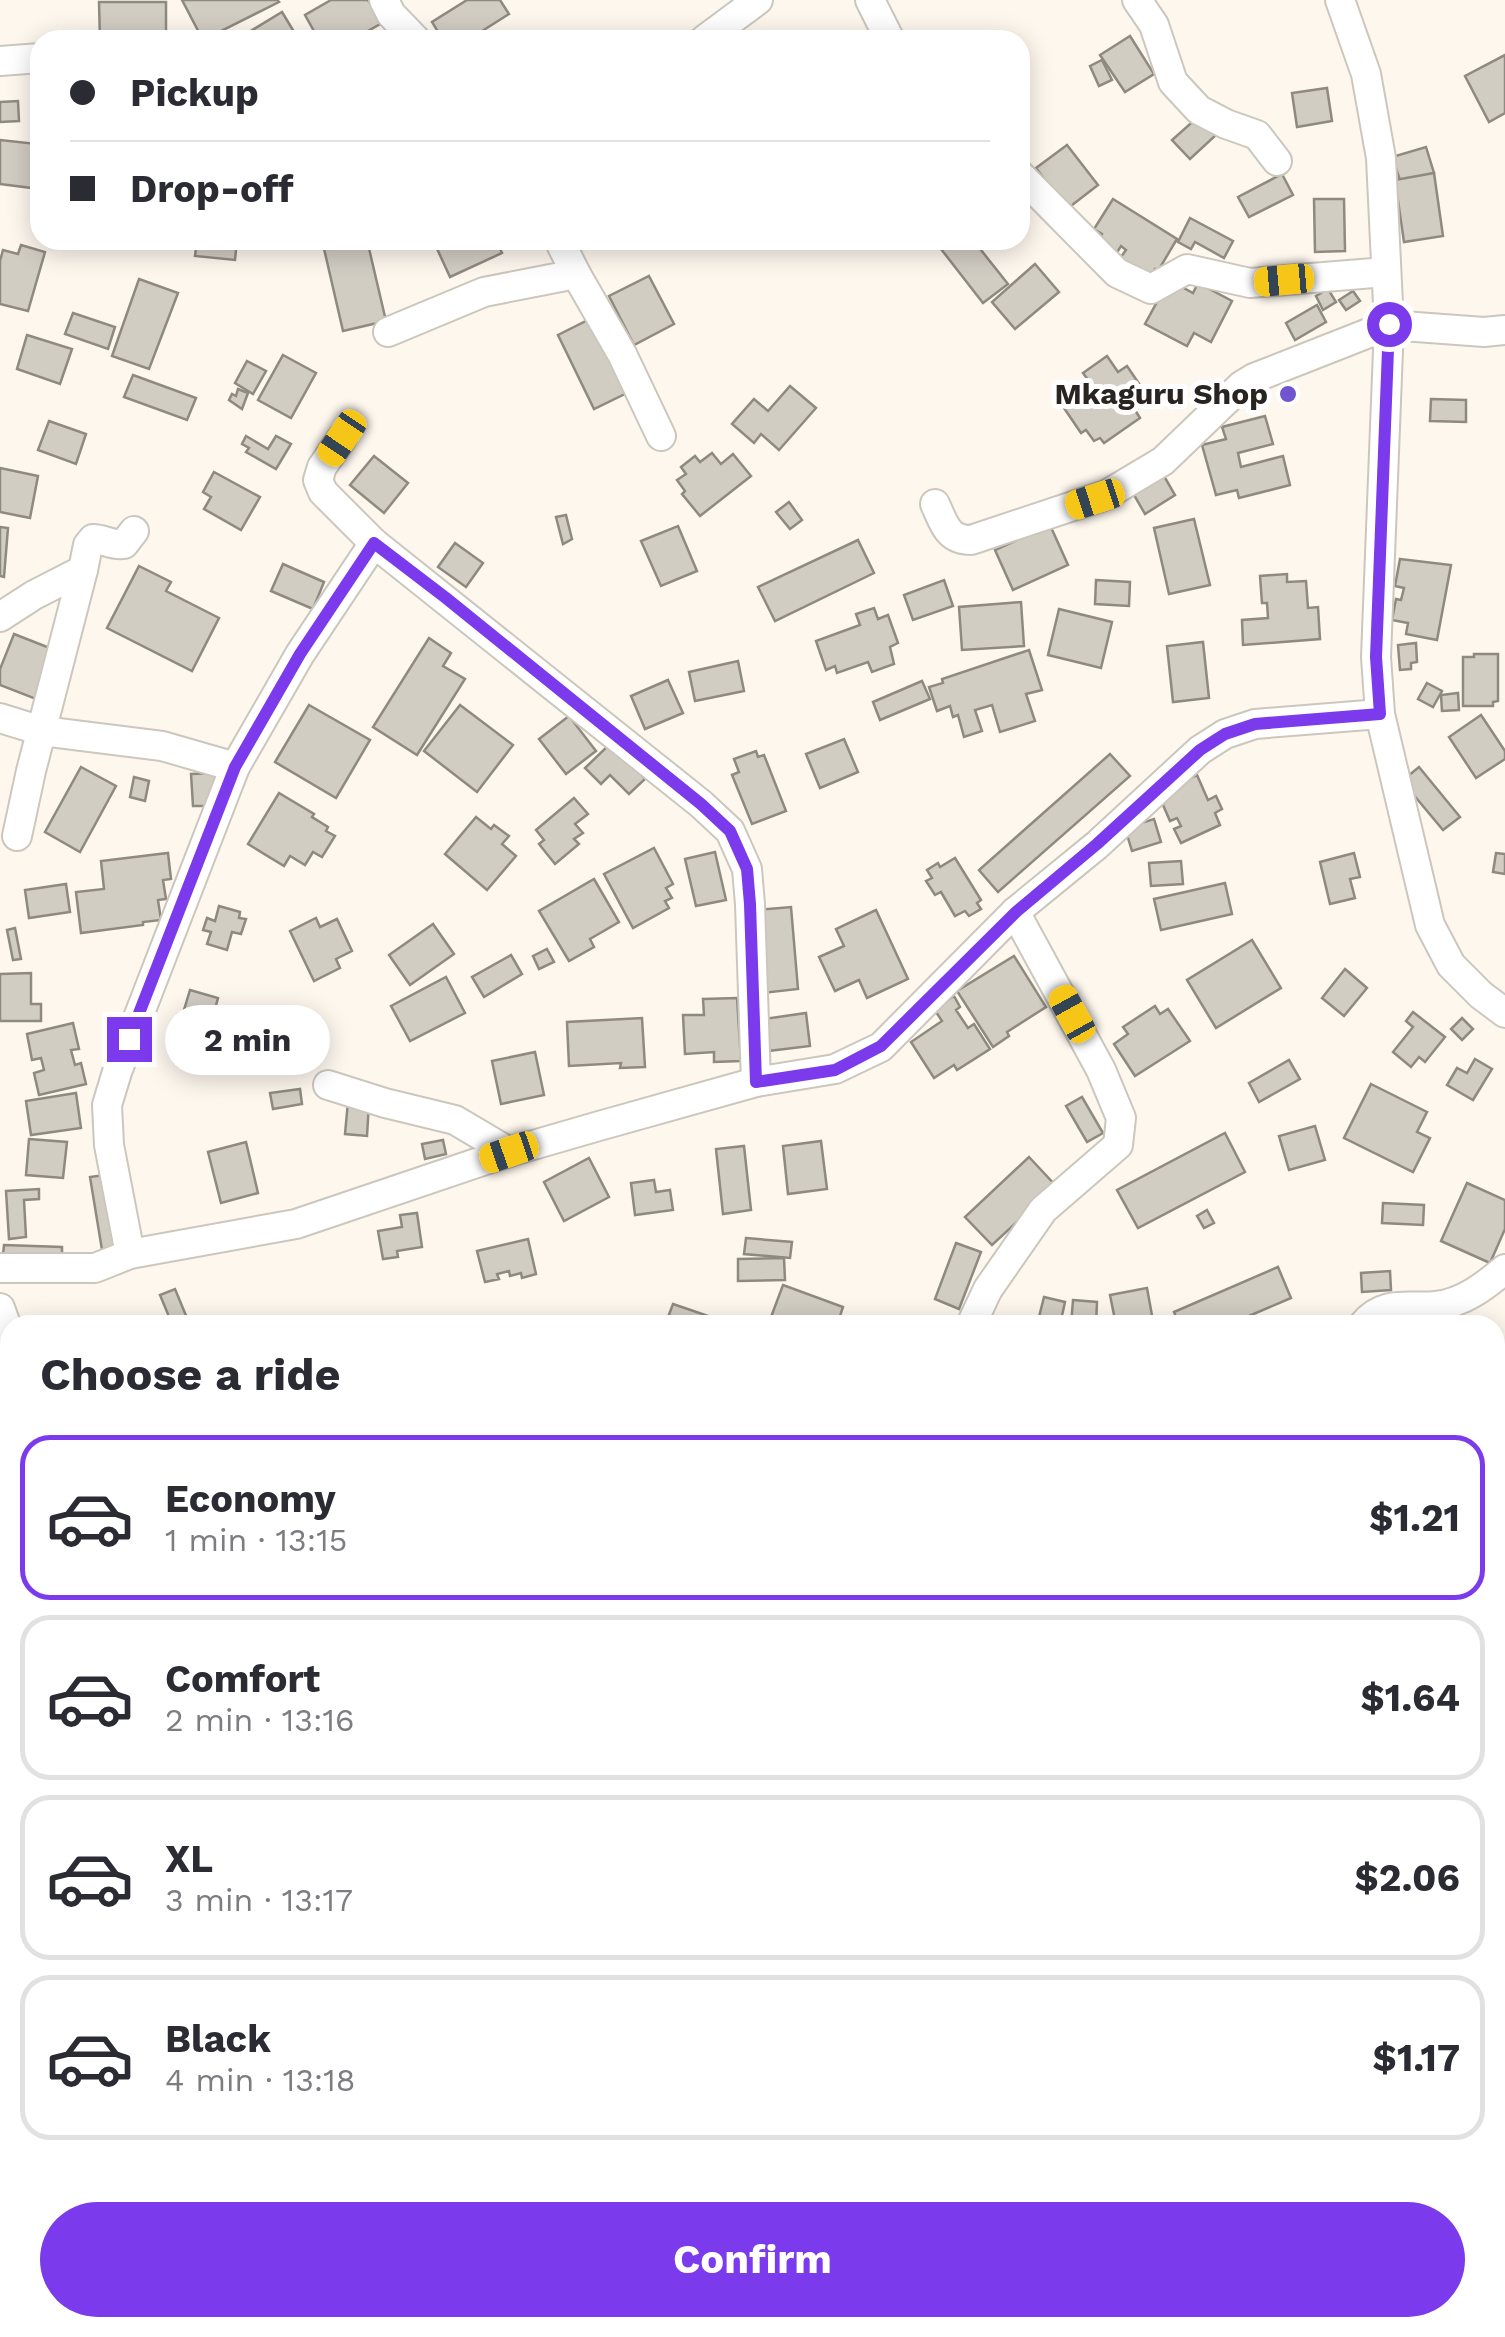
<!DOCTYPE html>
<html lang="en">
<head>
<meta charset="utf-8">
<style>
  :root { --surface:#fff; --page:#f7f7f7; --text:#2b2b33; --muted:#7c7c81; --line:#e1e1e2; --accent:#7c3aed }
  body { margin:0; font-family:"Work Sans",sans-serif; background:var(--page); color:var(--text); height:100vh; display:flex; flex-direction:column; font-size:38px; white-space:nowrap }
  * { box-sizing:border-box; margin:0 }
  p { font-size:32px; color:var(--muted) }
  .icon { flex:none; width:55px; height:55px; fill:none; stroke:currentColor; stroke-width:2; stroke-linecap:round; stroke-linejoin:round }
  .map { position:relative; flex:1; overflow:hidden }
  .panel { position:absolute; left:0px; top:1315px; width:1505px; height:1022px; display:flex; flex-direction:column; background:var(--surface); border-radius:30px 30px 0 0; box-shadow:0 5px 25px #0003 }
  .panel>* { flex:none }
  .guide { position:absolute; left:30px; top:30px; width:1000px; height:220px; border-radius:30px; box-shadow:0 5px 25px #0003; display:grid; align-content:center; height:220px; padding:0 40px; background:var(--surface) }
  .end { position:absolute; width:45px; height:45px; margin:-22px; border:12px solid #7c3aed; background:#fff; box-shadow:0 0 0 5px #fff }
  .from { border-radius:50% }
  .bubble { position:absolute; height:70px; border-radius:35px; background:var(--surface); box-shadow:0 5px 25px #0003; font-size:32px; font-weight:700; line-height:70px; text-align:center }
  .car { position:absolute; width:30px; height:60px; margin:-30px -15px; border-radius:12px; box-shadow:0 0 8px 2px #0007; background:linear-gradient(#f5c518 24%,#345 0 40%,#f5c518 0 76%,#345 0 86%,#f5c518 0) }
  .guide b { display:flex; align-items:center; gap:35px; height:95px; font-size:38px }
  .guide b+b { border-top:2px solid var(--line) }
  .guide i { width:25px; height:25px; background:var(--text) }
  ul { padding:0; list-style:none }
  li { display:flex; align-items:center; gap:30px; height:165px; margin:0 20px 15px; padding:0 20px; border:5px solid var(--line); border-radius:30px }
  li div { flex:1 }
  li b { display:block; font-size:38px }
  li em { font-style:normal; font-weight:700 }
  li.selected { border-color:var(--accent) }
  li>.icon { width:90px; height:90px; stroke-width:1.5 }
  h2 { padding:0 40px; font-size:45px; line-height:120px }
  .button { display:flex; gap:20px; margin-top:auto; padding:20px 40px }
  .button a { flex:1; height:115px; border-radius:60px; background:var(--accent); color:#fff; font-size:40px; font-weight:700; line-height:115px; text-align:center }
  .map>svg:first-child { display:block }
</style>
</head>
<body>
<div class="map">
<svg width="1505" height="2337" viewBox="0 0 1505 2337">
  <rect width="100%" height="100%" fill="#fdf7ee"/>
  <g fill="#d2cdc3" stroke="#8f8a81" stroke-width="2.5">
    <path d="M182 0H277L279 2 203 40Z"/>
    <path d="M331 0H368L382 23 368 31 373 40H319L305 15Z"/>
    <path d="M467 0H500L509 14 468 40H443L432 22Z"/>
    <path d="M99 2H166V40H100Z"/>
    <path d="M282 12 299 40H236Z"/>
    <path d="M1130 36 1154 74 1125 92 1100 55Z"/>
    <path d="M1505 55V113L1489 122 1465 76Z"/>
    <path d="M1102 60 1112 80 1099 86 1090 66Z"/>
    <path d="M1327 88 1332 121 1297 127 1292 93Z"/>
    <path d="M18 101 19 121 0 122V102Z"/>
    <path d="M1199 116 1216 135 1190 159 1172 140Z"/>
    <path d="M0 140 37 144 32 188 0 184Z"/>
    <path d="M1067 145 1098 185 1067 209 1036 168Z"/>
    <path d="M1426 147 1434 173 1401 183 1392 157Z"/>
    <path d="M1434 173 1443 236 1404 242 1395 180Z"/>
    <path d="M1282 174 1293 195 1249 217 1238 197Z"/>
    <path d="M1113 199 1177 239 1158 271 1155 269 1148 280 1118 261 1126 250 1121 246 1116 254 1098 242 1102 234 1094 229Z"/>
    <path d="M1314 199H1344L1345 251 1315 252Z"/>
    <path d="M1190 218 1233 241 1224 258 1195 242 1191 249 1178 242Z"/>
    <path d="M78 240H117V246Z"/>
    <path d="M197 240H237L235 260 195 256Z"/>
    <path d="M322 240H367L386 321 343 331Z"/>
    <path d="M433 240H496L502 253 450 277Z"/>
    <path d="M934 240H973L1008 284 983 303Z"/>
    <path d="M21 245 45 252 28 311 0 304V261L3 250 18 254Z"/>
    <path d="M1035 264 1059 292 1015 329 992 302Z"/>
    <path d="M649 276 674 324 634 345 609 296Z"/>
    <path d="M139 279 178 293 149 369 112 356Z"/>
    <path d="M1169 280 1193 293 1198 283 1232 301 1211 342 1194 333 1187 346 1145 324Z"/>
    <path d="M1328 289 1336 302 1323 310 1316 296Z"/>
    <path d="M1353 291 1360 301 1346 310 1339 300Z"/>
    <path d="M1317 305 1326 322 1295 340 1286 323Z"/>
    <path d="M73 313 115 327 108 349 65 334Z"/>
    <path d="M594 317 631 391 594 409 558 335Z"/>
    <path d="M27 335 72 349 60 384 17 369Z"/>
    <path d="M283 355 316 373 291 418 258 400Z"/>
    <path d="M1107 356 1118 372 1127 366 1144 391 1135 398 1141 406 1135 410 1140 418 1104 443 1100 438 1094 441 1086 430 1081 433 1064 408 1094 388 1083 373Z"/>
    <path d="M247 361 266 371 253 394 235 383Z"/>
    <path d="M133 375 196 398 187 420 124 397Z"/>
    <path d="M790 386 816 408 779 450 761 434 754 443 732 424 754 399 768 411Z"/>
    <path d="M238 389 248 393 242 409 229 400 232 394 236 396Z"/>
    <path d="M1431 399 1466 400V422L1430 421Z"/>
    <path d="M1265 416 1273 444 1238 453 1241 467 1283 456 1290 485 1239 498 1237 490 1216 495 1202 445 1226 439 1222 427Z"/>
    <path d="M49 421 86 434 76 464 38 450Z"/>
    <path d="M246 436 268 449 276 436 291 444 276 469 246 452 249 448 242 444Z"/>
    <path d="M712 453 721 464 733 454 751 476 700 516 682 494 685 491 677 480 686 474 681 467 695 456 700 462Z"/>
    <path d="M374 456 408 483 384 513 350 485Z"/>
    <path d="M0 468 38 476 30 518 0 512Z"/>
    <path d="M214 472 260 497 241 530 204 509 211 497 203 492Z"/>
    <path d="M1164 476 1175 495 1145 514 1134 495Z"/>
    <path d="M789 502 802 520 790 529 776 512Z"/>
    <path d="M566 515 572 539 563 544 556 517Z"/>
    <path d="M1194 519 1210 585 1169 594 1154 528Z"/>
    <path d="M1050 525 1068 565 1013 590 995 550Z"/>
    <path d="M678 526 697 571 661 586 641 541Z"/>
    <path d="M0 527 8 528 4 577 0 576Z"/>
    <path d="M858 540 874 573 775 621 758 587Z"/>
    <path d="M455 543 483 563 466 587 438 567Z"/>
    <path d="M1400 559 1451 565 1437 640 1406 634 1408 623 1392 620 1396 599 1401 600 1404 588 1395 586Z"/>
    <path d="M283 564 324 582 313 609 271 591Z"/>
    <path d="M139 566 171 582 166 591 219 618 192 671 107 628Z"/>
    <path d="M1287 574V582L1306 581 1308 608 1318 607 1320 639 1243 645 1242 620 1268 618 1267 603H1262L1260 576Z"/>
    <path d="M944 580 953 606 913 620 904 595Z"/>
    <path d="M1096 580 1130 582 1129 606 1095 604Z"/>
    <path d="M1021 602 1024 646 962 650 959 607Z"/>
    <path d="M874 608 878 619 888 615 898 643 890 647 894 664 872 672 868 662 837 673 835 666 826 670 816 641 860 625 856 614Z"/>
    <path d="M1059 609 1112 622 1101 668 1048 655Z"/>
    <path d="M14 634 60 652 41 701 0 685V669Z"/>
    <path d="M429 638 451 653 443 666 465 679 417 755 373 727Z"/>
    <path d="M1203 642 1209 698 1173 702 1167 646Z"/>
    <path d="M1416 643 1417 662 1411 663V669L1400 670 1398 645Z"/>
    <path d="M1029 650 1042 690 1026 694 1035 721 1000 732 992 705 975 710 982 731 964 737 958 715 953 717 950 706 937 711 929 687 943 683 942 679Z"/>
    <path d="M1474 654H1498V701L1493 702V706H1463V657H1474Z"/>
    <path d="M738 661 744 691 695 701 689 672Z"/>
    <path d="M668 680 683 713 645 729 631 696Z"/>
    <path d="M922 681 930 699 880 720 873 702Z"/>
    <path d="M1427 683 1442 691 1433 707 1418 699Z"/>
    <path d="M1458 693 1459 710 1442 711 1441 695Z"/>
    <path d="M309 705 370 740 336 798 275 762Z"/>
    <path d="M460 705 513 745 477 792 424 751Z"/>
    <path d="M1481 715 1505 751V759L1476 778 1449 737Z"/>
    <path d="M569 716 596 751 566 774 539 739Z"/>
    <path d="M844 739 858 772 820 788 806 754Z"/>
    <path d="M613 741 626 758 645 779 629 794 610 775 601 784 585 768Z"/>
    <path d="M756 751 758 757 764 755 786 811 752 824 732 775 739 772 734 759Z"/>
    <path d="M1110 754 1130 776 998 892 979 870Z"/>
    <path d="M81 767 116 786 80 852 45 832Z"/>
    <path d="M1419 767 1460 817 1443 830 1402 781Z"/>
    <path d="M216 773 212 806H193L191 774Z"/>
    <path d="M1197 775 1208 800 1216 796 1222 809 1215 813 1220 825 1181 843 1174 829 1181 826 1177 818 1170 821 1160 798 1174 786Z"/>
    <path d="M134 777 149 781 145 801 130 797Z"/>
    <path d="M279 793 314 814 312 817 328 827 326 831 335 836 322 857 313 852 305 865 290 856 284 866 248 844Z"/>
    <path d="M574 798 588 814 575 824 583 833 574 839 579 844 555 864 539 844 544 840 536 830Z"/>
    <path d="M476 817 491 829 494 825 509 836 502 844 516 856 487 890 445 854Z"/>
    <path d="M1154 819 1161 842 1132 851 1125 828Z"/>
    <path d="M654 848 673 884 666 888 672 898 665 901 669 908 633 928 604 874Z"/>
    <path d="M715 852 726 900 696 906 685 859Z"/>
    <path d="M168 853 171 879 163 880 166 899 158 900 161 920 143 922V925L81 933 76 892 104 889 101 861Z"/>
    <path d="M1354 853 1360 877 1350 879 1355 898 1330 904 1320 862Z"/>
    <path d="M1496 853 1505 854V874L1493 872Z"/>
    <path d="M955 858 981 900 977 903 981 909 969 916 965 911 955 916 941 892 935 895 926 881 932 878 927 870 938 863 940 867Z"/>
    <path d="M1181 861 1183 884 1151 886 1149 863Z"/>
    <path d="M594 879 619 922 590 939 594 947 569 961 539 911Z"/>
    <path d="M1225 883 1232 914 1161 930 1154 899Z"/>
    <path d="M66 884 70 912 29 918 25 890Z"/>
    <path d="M219 906 240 912 239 918 246 919 241 934 232 932 227 950 207 944 211 932 203 930 207 918 215 921Z"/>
    <path d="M791 907 798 989 763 993 757 910Z"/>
    <path d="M876 910 908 979 867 998 859 980 835 991 819 957 844 946 836 929Z"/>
    <path d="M316 918 320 927 337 919 352 951 336 959 340 968 314 981 290 931Z"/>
    <path d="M433 924 454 954 410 985 389 955Z"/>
    <path d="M15 928 21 959 13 960 7 930Z"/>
    <path d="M1252 940 1281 988 1216 1028 1187 980Z"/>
    <path d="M547 949 554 962 539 969 533 956Z"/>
    <path d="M511 955 522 974 484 997 472 977Z"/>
    <path d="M1014 956 1046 1007 1007 1032 1009 1036 993 1047 957 991Z"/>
    <path d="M1345 969 1367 988 1344 1016 1322 998Z"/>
    <path d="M31 973V1004H41V1021H0V974Z"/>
    <path d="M446 977 465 1013 410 1041 391 1006Z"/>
    <path d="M190 990 218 998 214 1013 227 1017 218 1046 207 1042 202 1061 177 1053 186 1025 180 1023Z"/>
    <path d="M954 996 960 1007 956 1010 968 1028 974 1024 990 1049 957 1070 954 1065 934 1078 911 1042 942 1021 934 1009Z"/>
    <path d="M737 998 741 1061 714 1062V1052L685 1054 683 1015H704L703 999Z"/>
    <path d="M1155 1006 1160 1014 1168 1009 1190 1041 1135 1076 1114 1044 1128 1034 1123 1027Z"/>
    <path d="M1413 1012 1445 1037 1425 1062 1419 1057 1411 1067 1393 1052 1413 1027 1406 1021Z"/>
    <path d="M806 1013 810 1046 768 1051 764 1019Z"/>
    <path d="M642 1018 645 1067 620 1068 621 1063 569 1066 567 1022Z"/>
    <path d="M1462 1018 1473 1029 1462 1040 1451 1029Z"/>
    <path d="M73 1023 79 1049 71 1050 75 1065 81 1063 86 1084 39 1095 34 1073 44 1070 41 1058 32 1060 27 1034Z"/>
    <path d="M535 1052 544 1095 501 1104 492 1061Z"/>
    <path d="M1475 1059 1492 1069 1473 1100 1447 1085 1457 1068 1467 1073Z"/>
    <path d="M1289 1060 1300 1079 1259 1102 1249 1083Z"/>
    <path d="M1371 1084 1427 1112 1417 1132 1430 1138 1413 1172 1344 1138Z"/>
    <path d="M300 1089 302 1104 273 1109 270 1093Z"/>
    <path d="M76 1093 81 1128 31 1135 26 1101Z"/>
    <path d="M1082 1097 1103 1133 1087 1142 1066 1106Z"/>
    <path d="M348 1101 369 1103 367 1136 345 1134Z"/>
    <path d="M1315 1126 1325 1160 1289 1170 1279 1136Z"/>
    <path d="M1225 1133 1245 1172 1138 1228 1117 1190Z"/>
    <path d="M29 1139 67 1142 63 1178 26 1175Z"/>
    <path d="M443 1140 446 1154 425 1159 422 1144Z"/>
    <path d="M821 1141 827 1189 788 1194 783 1146Z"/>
    <path d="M246 1142 258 1193 221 1203 208 1152Z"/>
    <path d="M744 1146 751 1210 723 1214 716 1149Z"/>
    <path d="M1029 1157 1056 1186 992 1245 965 1217Z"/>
    <path d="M589 1158 609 1197 564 1221 544 1182Z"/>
    <path d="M105 1175 118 1253 103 1256 90 1177Z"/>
    <path d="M654 1180 656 1192 670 1190 673 1210 635 1215 631 1183Z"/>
    <path d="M1467 1183 1505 1200V1229L1490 1263 1441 1241Z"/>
    <path d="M39 1189V1199L24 1200 26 1237 9 1239 6 1191Z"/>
    <path d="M1383 1203 1424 1205 1423 1225 1382 1223Z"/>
    <path d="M1207 1210 1214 1223 1204 1228 1197 1216Z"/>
    <path d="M417 1213 422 1247 397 1251 398 1257 383 1259 378 1231 402 1227 400 1215Z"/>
    <path d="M746 1238 792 1242 790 1258 744 1254Z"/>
    <path d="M528 1239 536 1274 522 1278 521 1273 510 1276 509 1271 497 1274 499 1279 485 1282 477 1251Z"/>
    <path d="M956 1243 981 1252 959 1309 935 1299Z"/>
    <path d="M4 1245 62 1247V1267L2 1264Z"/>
    <path d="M784 1258 785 1280 738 1281V1259Z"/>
    <path d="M1278 1267 1291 1298 1228 1325H1179L1174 1312Z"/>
    <path d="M1390 1271 1391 1290 1362 1292 1361 1273Z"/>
    <path d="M783 1285 843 1307 837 1325H768Z"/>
    <path d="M1147 1288 1153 1321 1116 1325 1110 1295Z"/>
    <path d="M175 1289 187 1318 172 1324 160 1295Z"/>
    <path d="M1044 1297 1065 1302 1060 1325H1037Z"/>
    <path d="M1073 1300 1097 1302 1096 1325H1071Z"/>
    <path d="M673 1304 717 1319 715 1325H665Z"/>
    <path d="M2 1743 10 1756V1761L0 1767Z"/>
    <path d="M1499 1914 1505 1915V1945L1498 1944 1499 1936H1496Z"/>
    <path d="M10 1922V1983L0 1965V1928Z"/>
    <path d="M1495 1974 1505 1982V2038L1495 2030Z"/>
    <path d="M0 2037 7 2038 0 2079Z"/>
    <path d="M1504 2081 1505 2135H1495V2082Z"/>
    <path d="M1505 2271V2337H1492L1491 2328H1495V2272Z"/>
    <path d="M84 2328H87L96 2337H74Z"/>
    <path d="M156 2328H197L193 2337H179Z"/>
    <path d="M737 2328H788L792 2337H742Z"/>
    <path d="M870 2328H877L878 2330 883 2328H898L904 2337H853Z"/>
    <path d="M1322 2328H1357L1356 2334 1322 2332Z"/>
  </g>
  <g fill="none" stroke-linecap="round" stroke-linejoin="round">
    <defs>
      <g id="street">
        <path d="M384 0 391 14 416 40"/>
        <path d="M870 0 890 40"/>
        <path d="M1137 0 1154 25 1173 82 1199 110 1226 124 1257 135 1277 161"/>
        <path d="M1340 0 1366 74 1381 158 1389 325 1376 657 1380 714 1430 925 1451 965 1481 995 1505 1013"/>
        <path d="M704 40 758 0"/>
        <path d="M0 61 40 58"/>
        <path d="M1020 175 1117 273 1151 289 1187 269 1250 283 1386 272"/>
        <path d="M576 274 622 354 661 436"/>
        <path d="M388 332 484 292 576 274 559 240"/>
        <path d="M342 438 322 467 318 480 323 492 374 543 701 804 730 831 747 869 750 904 756 1082"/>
        <path d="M935 504C944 523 947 540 971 540L1106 495 1163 461 1241 386 1254 378 1389 325 1484 332 1505 330"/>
        <path d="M0 617 34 595 83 570 88 545 93 539C105 539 112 546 124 544L134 531"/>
        <path d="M0 718 42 731 162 746 235 767"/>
        <path d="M17 836 31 771 83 570"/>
        <path d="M328 1085 385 1103 455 1120 509 1152"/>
        <path d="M130 1254 109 1145 107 1105 117 1072 235 767 300 654 374 543"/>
        <path d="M0 1268H95L130 1254 296 1224 509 1152 599 1126 756 1082 835 1069 881 1047 1015 912 1097 845 1200 750 1225 734 1255 724 1380 714"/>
        <path d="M0 1308 10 1336"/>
        <path d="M971 1325 988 1289 1043 1210 1118 1145 1121 1118 1101 1070 1015 912"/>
        <path d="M1363 1325C1384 1299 1409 1309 1436 1306 1463 1303 1485 1286 1505 1269"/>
        <path d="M0 1514 10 1529"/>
        <path d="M0 1890 10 1888"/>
        <path d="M1495 2054 1505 2061"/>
        <path d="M253 2328 266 2330 288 2328"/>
        <path d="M469 2328 470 2337"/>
        <path d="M809 2328 812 2337"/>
        <path d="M1043 2328 1051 2337"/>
        <path d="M221 2337 226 2328"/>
      </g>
    </defs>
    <use href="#street" stroke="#ccc7bd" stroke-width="32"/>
    <use href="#street" stroke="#fff" stroke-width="28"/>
  </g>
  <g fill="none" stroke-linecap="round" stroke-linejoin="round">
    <path stroke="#7c3aed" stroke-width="12" d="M129 1039 235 767 300 654 374 543 446 598 701 804 730 831 747 869 750 904 756 1082 835 1070 881 1046 1016 912 1097 844 1200 750 1225 734 1255 724 1380 714 1376 657 1389 324"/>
  </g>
  <circle fill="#7155cf" stroke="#fff" stroke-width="4" cx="1288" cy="394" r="10"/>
  <g text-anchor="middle" stroke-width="10" stroke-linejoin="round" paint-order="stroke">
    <g font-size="30" font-weight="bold" fill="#272421" stroke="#fff" text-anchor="end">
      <text x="1268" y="404">Mkaguru Shop</text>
    </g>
  </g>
</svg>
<i class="end from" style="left:1389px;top:324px"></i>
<i class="end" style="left:129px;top:1039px"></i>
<div class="bubble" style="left:165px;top:1005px;width:165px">2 min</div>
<i class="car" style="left:1284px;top:280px;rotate:265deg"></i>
<i class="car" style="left:342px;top:438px;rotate:214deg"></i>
<i class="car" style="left:1095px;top:499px;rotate:252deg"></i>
<i class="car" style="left:1072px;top:1014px;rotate:331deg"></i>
<i class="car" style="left:509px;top:1152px;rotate:251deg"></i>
<div class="guide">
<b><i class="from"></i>Pickup</b>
<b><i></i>Drop-off</b>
</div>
<section class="panel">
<h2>Choose a ride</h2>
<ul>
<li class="selected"><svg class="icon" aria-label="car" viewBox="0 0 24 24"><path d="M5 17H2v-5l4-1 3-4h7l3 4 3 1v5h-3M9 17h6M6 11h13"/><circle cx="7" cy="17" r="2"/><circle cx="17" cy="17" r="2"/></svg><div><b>Economy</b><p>1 min · 13:15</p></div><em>$1.21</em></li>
<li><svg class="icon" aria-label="car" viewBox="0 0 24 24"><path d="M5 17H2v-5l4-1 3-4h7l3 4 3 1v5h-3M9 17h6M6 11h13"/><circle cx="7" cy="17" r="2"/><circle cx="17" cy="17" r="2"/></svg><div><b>Comfort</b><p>2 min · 13:16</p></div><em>$1.64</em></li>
<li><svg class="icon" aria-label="car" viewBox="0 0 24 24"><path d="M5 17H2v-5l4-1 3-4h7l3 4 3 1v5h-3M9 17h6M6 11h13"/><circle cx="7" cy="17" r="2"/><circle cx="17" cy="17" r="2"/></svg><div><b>XL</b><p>3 min · 13:17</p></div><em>$2.06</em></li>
<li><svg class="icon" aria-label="car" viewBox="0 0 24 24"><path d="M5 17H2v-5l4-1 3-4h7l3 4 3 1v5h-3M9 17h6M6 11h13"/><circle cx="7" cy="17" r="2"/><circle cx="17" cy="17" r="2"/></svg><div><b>Black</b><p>4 min · 13:18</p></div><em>$1.17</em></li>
</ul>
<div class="button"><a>Confirm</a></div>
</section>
</div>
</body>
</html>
